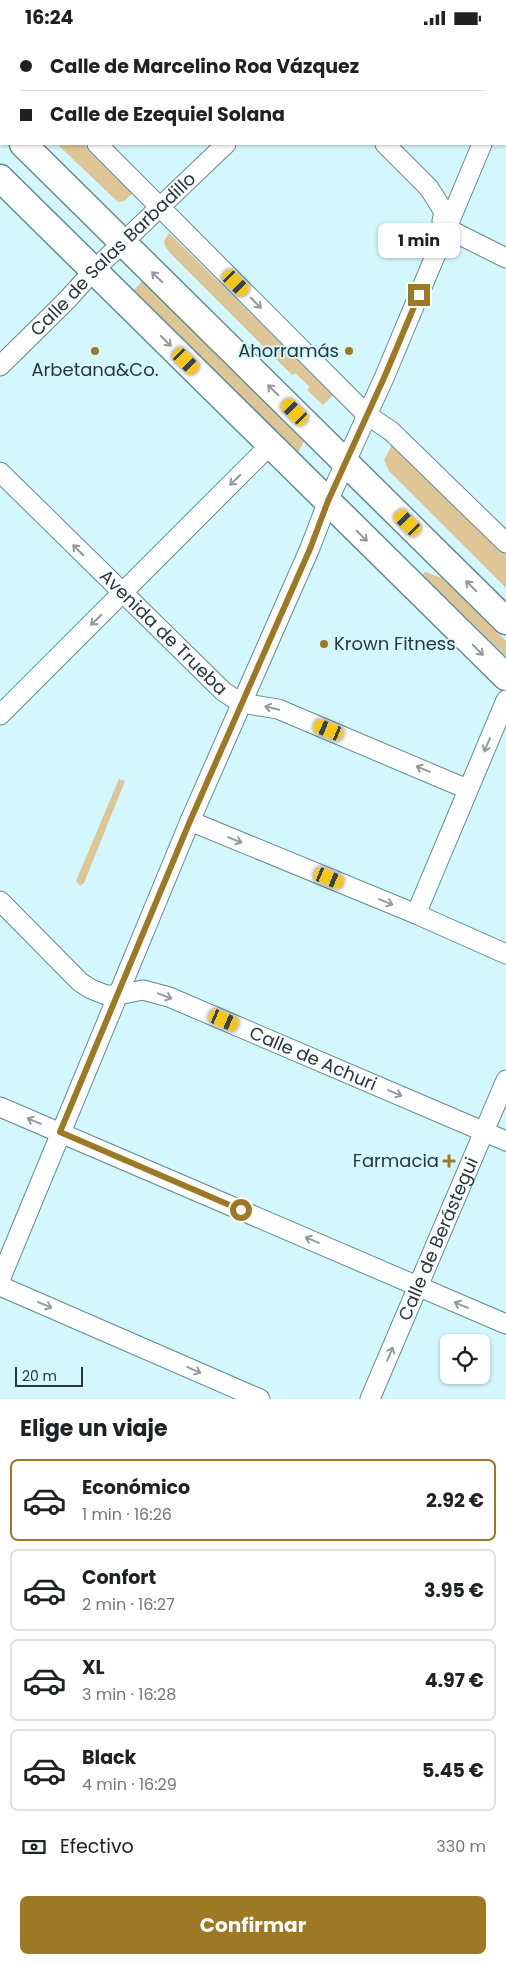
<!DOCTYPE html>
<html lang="es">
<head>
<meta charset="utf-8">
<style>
  :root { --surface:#fff; --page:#f2f2f2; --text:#202124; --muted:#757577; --line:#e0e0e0; --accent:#9d7925 }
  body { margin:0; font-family:Poppins,sans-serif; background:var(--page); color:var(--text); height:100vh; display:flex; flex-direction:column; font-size:19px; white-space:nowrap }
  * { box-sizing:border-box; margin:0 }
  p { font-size:16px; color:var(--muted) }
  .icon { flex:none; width:28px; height:28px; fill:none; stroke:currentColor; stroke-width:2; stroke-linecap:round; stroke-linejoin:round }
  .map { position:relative; height:1364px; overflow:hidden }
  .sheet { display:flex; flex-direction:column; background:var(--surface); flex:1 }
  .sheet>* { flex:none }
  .hud { position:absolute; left:0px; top:0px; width:506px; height:110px; box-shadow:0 1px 4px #0004; display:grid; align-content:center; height:110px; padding:0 20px; background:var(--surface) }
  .fabs { position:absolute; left:440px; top:1299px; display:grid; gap:10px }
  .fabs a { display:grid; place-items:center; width:50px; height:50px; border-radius:8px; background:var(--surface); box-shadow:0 1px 4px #0004; font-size:25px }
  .scale { position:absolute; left:15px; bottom:12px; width:68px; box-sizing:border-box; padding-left:5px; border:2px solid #27373b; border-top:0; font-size:14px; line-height:18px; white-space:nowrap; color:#27373b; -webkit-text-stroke:4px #d4f6fd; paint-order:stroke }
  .end { position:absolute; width:22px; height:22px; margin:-11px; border:6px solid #9d7925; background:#fff; box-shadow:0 0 0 2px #fff }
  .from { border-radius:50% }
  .bubble { position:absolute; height:35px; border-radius:8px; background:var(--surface); box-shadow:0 1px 4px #0004; font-size:16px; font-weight:700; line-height:35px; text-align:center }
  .car { position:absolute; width:15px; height:30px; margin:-15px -8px; border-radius:6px; box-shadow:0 0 4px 1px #0007; background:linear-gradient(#f5c518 24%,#345 0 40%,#f5c518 0 76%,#345 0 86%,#f5c518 0) }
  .hud b { display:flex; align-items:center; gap:18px; height:48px; font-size:19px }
  .hud b+b { border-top:1px solid var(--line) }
  .hud i { width:12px; height:12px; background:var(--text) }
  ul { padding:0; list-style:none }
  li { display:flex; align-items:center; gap:15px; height:82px; margin:0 10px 8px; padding:0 10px; border:2px solid var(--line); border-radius:8px }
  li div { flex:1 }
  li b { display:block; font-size:19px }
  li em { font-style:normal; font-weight:700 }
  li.active { border-color:var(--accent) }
  li>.icon { width:45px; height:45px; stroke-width:1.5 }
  h2 { padding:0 20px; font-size:22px; line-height:60px }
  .pay { display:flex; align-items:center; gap:12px; height:55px; padding:0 20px; font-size:19px }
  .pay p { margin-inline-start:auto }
  .button { display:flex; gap:10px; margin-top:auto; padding:10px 20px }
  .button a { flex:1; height:58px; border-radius:8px; background:var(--accent); color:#fff; font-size:20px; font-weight:700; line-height:58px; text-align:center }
  .status { display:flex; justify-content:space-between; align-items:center; height:35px; padding:0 25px; background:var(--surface); direction:ltr }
  .status svg { height:14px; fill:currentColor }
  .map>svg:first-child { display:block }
</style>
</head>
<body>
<div class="status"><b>16:24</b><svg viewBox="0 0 49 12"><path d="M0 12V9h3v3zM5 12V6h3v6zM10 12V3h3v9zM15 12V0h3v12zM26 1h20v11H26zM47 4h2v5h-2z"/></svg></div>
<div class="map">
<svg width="506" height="1364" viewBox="0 0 506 1364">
  <rect width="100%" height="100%" fill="#d4f6fd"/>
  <g fill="#ddc596">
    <path d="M57 109H84L133 158 124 166 118 167Z"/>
    <path d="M169 198 333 360 323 370 307 355 310 352 295 338 292 340 170 218 165 211 164 206Z"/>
    <path d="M142 246 304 407 298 417 134 255Z"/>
    <path d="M392 410 506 519V553L389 436 384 425Z"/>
    <path d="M425 537 442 543 506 606V621L423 540Z"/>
    <path d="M119 744 125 746 84 848 80 851 76 846Z"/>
  </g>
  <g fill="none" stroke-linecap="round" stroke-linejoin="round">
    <defs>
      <g id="street">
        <path d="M272 0 274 1"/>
        <path d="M406 0 407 1"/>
        <path d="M332 1 333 0"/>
        <path d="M0 12 1 13"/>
        <path d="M505 52 506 50"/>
        <path d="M505 89H506"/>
        <path d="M97 109 367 380 391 396 506 508"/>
        <path d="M385 109 429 153 444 177 442 186 446 193 506 223"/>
        <path id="s1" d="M0 331 67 265 94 235 226 109"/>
        <path id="s2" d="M0 437 224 657 241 668 278 674 467 754"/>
        <path d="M0 680 269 411"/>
        <path d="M190 786 416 879 506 919"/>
        <path id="s3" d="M0 866 80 947 91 954 106 960H118L143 955 169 962 506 1106"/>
        <path d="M416 879 506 665"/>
        <path d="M0 1072 506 1289"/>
        <path d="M0 1245 190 786 310 513 328 466 384 343 482 109"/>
        <path d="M0 1251 260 1364"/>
        <path id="s4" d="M370 1364 506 1045"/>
      </g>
      <g id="secondary">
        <path d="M0 86 1 88"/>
        <path d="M23 109 506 586"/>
        <path d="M0 143 506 642"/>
      </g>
    </defs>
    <use href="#street" stroke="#648b94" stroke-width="21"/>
    <use href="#secondary" stroke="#648b94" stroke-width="29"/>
    <use href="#street" stroke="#fff" stroke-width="19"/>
    <use href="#secondary" stroke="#fff" stroke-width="26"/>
  </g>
  <defs><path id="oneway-shaft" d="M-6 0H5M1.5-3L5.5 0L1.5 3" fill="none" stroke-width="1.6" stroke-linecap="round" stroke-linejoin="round" transform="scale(1.25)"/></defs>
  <g stroke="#939b9d">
    <use href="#oneway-shaft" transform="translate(157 242) rotate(-136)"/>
    <use href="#oneway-shaft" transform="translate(256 268) rotate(45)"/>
    <use href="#oneway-shaft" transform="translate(166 306) rotate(45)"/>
    <use href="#oneway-shaft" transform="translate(273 355) rotate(-136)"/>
    <use href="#oneway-shaft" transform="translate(235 445) rotate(135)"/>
    <use href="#oneway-shaft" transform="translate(362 501) rotate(45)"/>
    <use href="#oneway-shaft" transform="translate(78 515) rotate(-135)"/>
    <use href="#oneway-shaft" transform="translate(471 551) rotate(-135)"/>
    <use href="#oneway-shaft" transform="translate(96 585) rotate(135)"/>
    <use href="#oneway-shaft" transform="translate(478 615) rotate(45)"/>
    <use href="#oneway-shaft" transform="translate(272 673) rotate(-167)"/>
    <use href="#oneway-shaft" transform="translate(487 710) rotate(113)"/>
    <use href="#oneway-shaft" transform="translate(423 734) rotate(-157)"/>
    <use href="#oneway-shaft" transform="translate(235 805) rotate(22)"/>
    <use href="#oneway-shaft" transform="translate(386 867) rotate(22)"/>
    <use href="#oneway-shaft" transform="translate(165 961) rotate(21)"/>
    <use href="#oneway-shaft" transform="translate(395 1058) rotate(23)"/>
    <use href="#oneway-shaft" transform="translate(34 1086) rotate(-157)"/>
    <use href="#oneway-shaft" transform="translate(312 1205) rotate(-157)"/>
    <use href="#oneway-shaft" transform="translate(45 1270) rotate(23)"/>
    <use href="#oneway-shaft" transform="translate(461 1270) rotate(-157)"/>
    <use href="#oneway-shaft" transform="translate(390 1319) rotate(-67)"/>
    <use href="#oneway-shaft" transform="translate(194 1335) rotate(24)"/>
  </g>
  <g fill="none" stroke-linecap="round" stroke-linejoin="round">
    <path stroke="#9d7925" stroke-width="6" d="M241 1175 60 1097 190 786 310 514 328 466 384 343 419 260"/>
  </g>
  <g fill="#9d7925" stroke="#d4f6fd" stroke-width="2">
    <circle cx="95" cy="316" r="5"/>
    <circle cx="349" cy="316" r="5"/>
    <circle cx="324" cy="609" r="5"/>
    <path d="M446.5 1118.5h5v5h5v5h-5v5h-5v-5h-5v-5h5z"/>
  </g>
  <g text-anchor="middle" stroke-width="4" stroke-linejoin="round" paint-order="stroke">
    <g font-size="18" fill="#27373b" stroke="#d4f6fd">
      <text dy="6" stroke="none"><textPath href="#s1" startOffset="159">Calle de Salas Barbadillo</textPath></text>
      <text dy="6" stroke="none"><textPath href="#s2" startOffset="229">Avenida de Trueba</textPath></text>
      <text dy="6" stroke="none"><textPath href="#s3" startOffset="364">Calle de Achuri</textPath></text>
      <text dy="6" stroke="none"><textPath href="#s4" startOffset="174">Calle de Berástegui</textPath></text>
    </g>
    <g font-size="18" fill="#27373b" stroke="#d4f6fd" text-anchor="end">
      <text x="339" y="322">Ahorramás</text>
      <text x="95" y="341" text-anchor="middle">Arbetana&amp;Co.</text>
      <text x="334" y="615" text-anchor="start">Krown Fitness</text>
      <text x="439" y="1132">Farmacia</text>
    </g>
  </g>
</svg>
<div class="fabs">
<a><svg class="icon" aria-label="locate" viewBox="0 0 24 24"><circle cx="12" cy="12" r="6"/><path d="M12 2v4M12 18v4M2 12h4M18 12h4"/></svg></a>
</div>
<div class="scale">20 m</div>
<i class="end from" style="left:241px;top:1175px"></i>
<i class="end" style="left:419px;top:260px"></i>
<div class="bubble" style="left:378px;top:188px;width:82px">1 min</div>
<i class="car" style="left:236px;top:248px;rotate:135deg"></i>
<i class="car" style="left:186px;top:326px;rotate:135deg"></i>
<i class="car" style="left:295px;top:377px;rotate:315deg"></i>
<i class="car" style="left:408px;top:488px;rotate:315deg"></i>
<i class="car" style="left:329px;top:695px;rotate:292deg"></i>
<i class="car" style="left:329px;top:843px;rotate:112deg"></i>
<i class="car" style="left:224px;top:985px;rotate:113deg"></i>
<div class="hud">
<b><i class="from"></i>Calle de Marcelino Roa Vázquez</b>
<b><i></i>Calle de Ezequiel Solana</b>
</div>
</div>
<section class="sheet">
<h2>Elige un viaje</h2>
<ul>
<li class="active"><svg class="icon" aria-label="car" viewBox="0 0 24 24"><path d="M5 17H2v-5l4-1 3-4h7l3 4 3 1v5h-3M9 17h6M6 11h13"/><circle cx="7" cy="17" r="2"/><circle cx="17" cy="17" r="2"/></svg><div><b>Económico</b><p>1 min · 16:26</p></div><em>2.92 €</em></li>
<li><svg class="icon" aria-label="car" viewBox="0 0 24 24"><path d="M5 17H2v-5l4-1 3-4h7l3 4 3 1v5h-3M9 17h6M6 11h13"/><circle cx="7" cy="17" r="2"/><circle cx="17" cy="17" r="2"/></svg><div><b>Confort</b><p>2 min · 16:27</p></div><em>3.95 €</em></li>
<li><svg class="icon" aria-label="car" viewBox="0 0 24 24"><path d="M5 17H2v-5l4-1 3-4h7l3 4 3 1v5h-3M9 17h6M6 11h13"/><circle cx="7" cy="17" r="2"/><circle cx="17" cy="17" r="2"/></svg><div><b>XL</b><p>3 min · 16:28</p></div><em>4.97 €</em></li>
<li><svg class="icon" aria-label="car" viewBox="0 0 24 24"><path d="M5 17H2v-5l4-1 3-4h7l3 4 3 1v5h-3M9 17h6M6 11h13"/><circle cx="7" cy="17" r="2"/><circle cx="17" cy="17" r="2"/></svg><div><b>Black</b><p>4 min · 16:29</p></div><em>5.45 €</em></li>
</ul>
<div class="pay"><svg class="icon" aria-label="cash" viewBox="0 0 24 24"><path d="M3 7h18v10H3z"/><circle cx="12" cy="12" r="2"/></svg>Efectivo<p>330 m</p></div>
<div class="button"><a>Confirmar</a></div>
</section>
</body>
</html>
